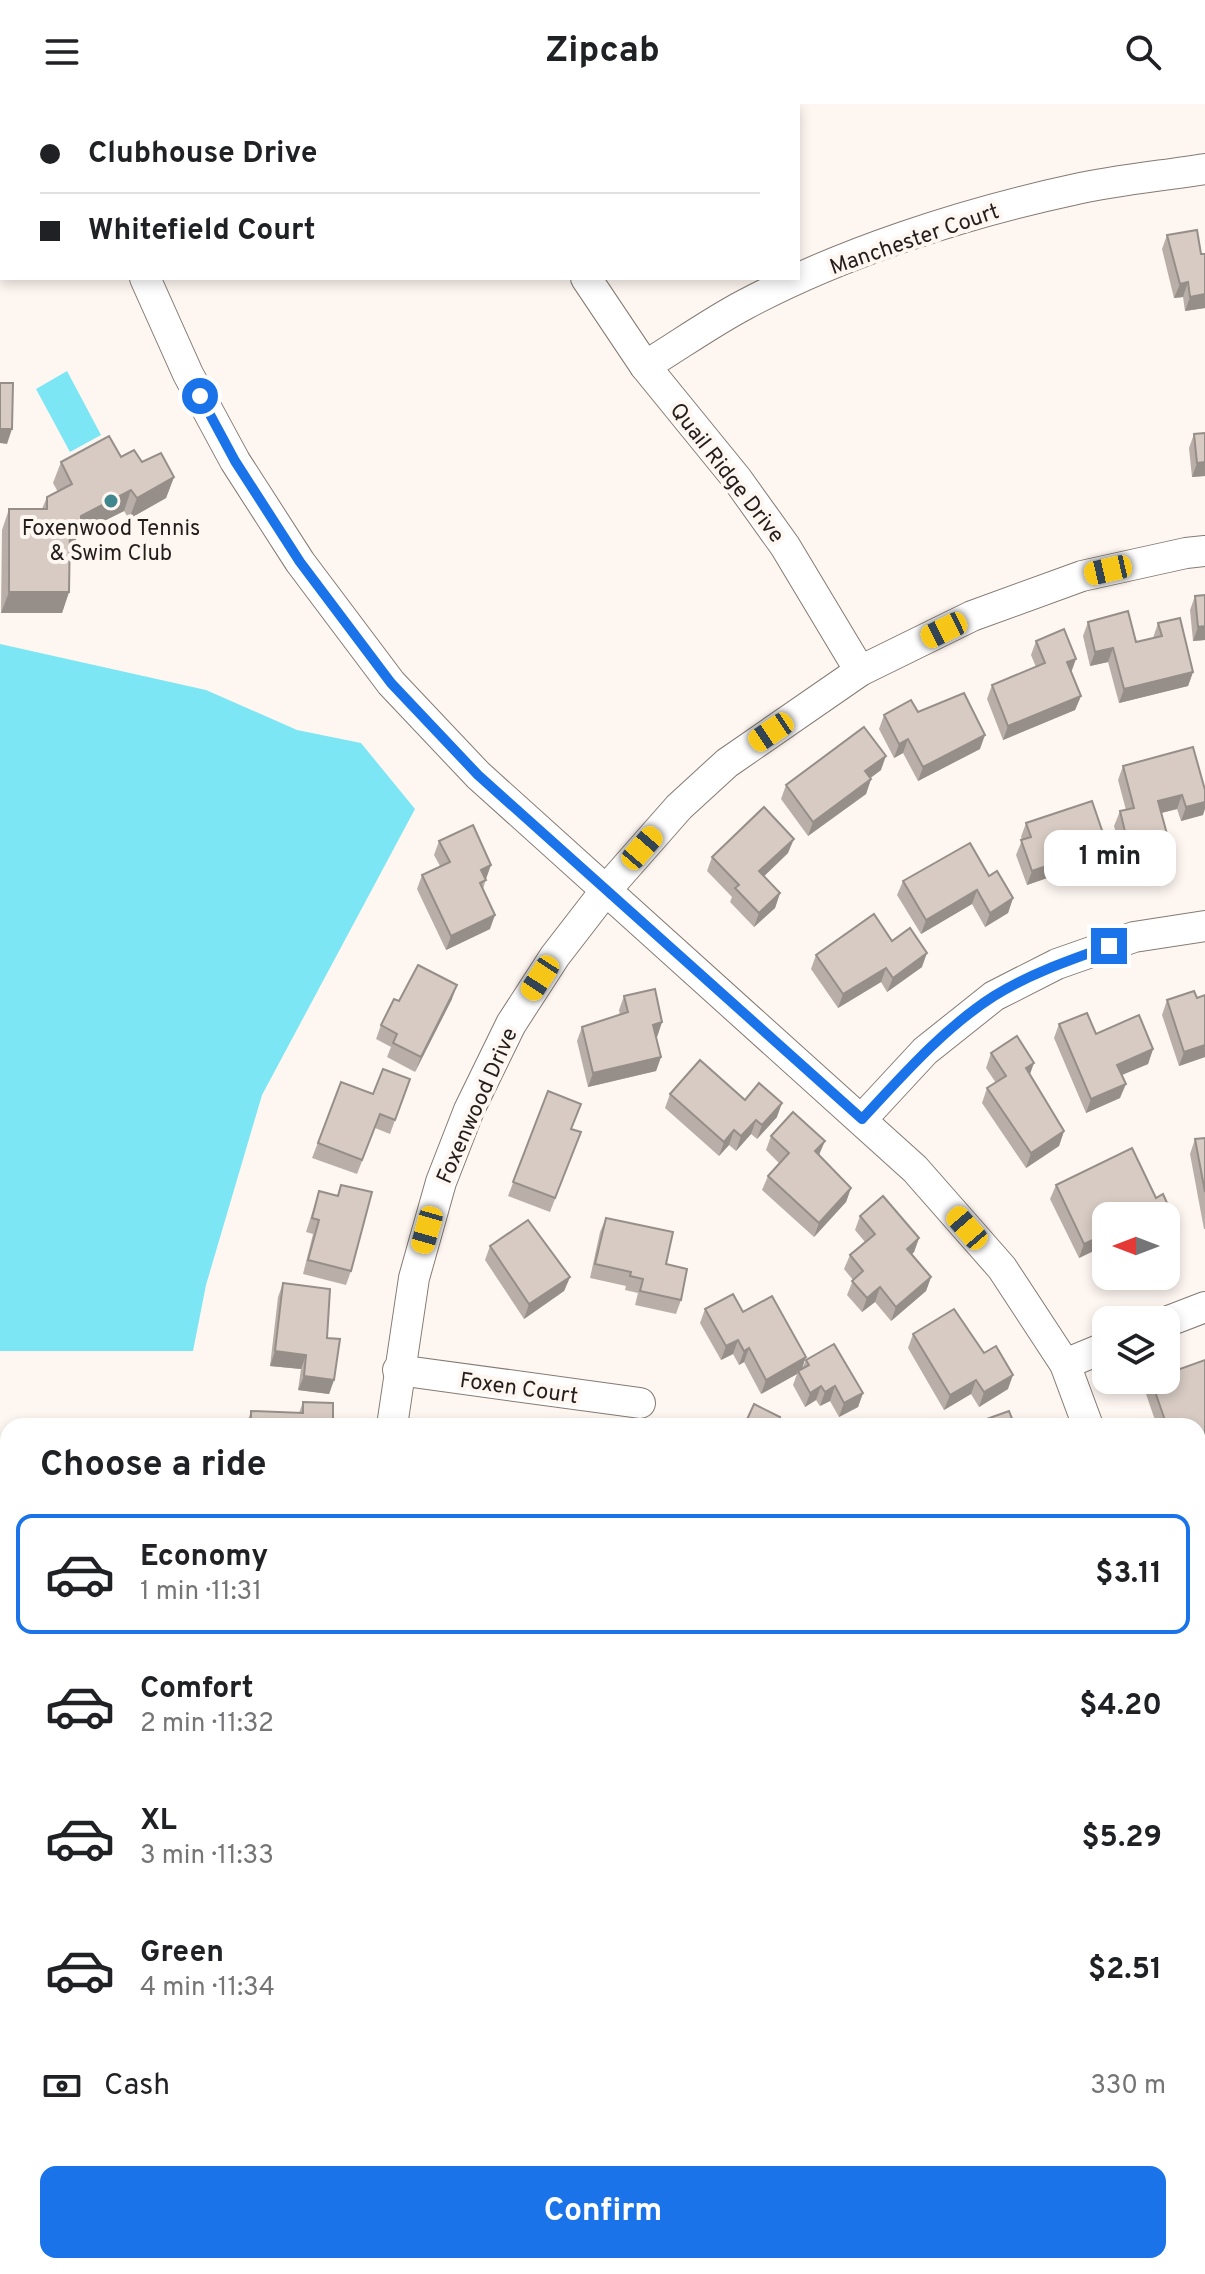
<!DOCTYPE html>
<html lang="en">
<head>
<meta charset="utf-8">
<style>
  :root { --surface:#fff; --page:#f2f2f2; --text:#202124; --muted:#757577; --line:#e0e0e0; --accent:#1a73e8 }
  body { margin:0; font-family:Overpass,sans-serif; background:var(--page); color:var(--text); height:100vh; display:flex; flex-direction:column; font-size:30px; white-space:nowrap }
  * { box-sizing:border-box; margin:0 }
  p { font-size:26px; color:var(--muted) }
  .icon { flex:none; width:44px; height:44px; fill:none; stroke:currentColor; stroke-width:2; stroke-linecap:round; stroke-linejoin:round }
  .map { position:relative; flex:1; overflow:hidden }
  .side { position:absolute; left:0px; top:1314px; width:1206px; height:856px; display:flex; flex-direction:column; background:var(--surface); border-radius:24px 24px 0 0; box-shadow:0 4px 12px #0003 }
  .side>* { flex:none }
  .guide { position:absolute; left:0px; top:0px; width:800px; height:176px; box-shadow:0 4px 12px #0003; display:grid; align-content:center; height:176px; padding:0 40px; background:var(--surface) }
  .needle { width:52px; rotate:270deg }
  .buttons { position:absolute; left:1092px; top:1098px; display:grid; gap:16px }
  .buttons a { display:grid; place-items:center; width:88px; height:88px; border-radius:16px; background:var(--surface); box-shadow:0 4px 12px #0003; font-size:40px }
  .end { position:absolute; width:36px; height:36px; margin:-18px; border:10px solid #1a73e8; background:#fff; box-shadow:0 0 0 4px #fff }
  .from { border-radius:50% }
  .bubble { position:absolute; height:56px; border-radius:16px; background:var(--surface); box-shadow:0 4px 12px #0003; font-size:26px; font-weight:700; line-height:56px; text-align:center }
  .car { position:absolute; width:24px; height:48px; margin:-24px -12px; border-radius:10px; box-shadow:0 0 6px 2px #0007; background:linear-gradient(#f5c518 24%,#345 0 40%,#f5c518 0 76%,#345 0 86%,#f5c518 0) }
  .guide b { display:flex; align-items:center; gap:28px; height:76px; font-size:30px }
  .guide b+b { border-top:2px solid var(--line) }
  .guide i { width:20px; height:20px; background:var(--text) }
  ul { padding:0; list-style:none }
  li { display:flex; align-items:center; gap:24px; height:120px; margin:0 16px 12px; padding:0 24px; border:4px solid transparent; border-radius:16px }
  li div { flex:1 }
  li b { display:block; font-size:30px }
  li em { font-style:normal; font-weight:700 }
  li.selected { border-color:var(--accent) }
  li>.icon { width:72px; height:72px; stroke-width:1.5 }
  h2 { padding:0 40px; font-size:36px; line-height:96px }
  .pay { display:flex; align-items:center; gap:20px; height:88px; padding:0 40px; font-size:30px }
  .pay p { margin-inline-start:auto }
  .cta { display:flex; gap:16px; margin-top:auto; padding:16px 40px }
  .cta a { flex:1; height:92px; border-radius:16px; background:var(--accent); color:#fff; font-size:32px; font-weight:700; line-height:92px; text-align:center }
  header { display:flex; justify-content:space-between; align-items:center; height:104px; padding:0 40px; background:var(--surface); font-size:36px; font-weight:700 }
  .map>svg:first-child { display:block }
</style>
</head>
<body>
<header><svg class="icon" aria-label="menu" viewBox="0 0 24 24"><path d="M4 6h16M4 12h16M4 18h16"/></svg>Zipcab<svg class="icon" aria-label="search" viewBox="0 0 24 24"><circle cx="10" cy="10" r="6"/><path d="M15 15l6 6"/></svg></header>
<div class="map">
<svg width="1205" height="2170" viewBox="0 0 1205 2170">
  <rect width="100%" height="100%" fill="#fef6f1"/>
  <g fill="#7de6f4">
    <path d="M67 267 101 331 70 348 36 285Z"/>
    <path d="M0 540 206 586 297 626 361 639 415 705 262 991 206 1181 193 1247H0Z"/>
  </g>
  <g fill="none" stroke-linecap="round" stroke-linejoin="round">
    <defs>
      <g id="minor">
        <path d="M87 0 88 2"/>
        <path d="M502 0 503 2"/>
        <path d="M145 174 188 270 235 357 300 458 391 579 478 671 915 1065 1002 1164 1065 1260 1088 1322"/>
        <path d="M586 174 645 262 737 375 785 442 860 567"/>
        <path d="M645 262C678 242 710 219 744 201 841 149 965 109 1072 86 1116 76 1161 72 1205 65"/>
        <path d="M862 1015 925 947 994 892 1057 860 1134 833 1205 822"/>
        <path d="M1166 1218 1205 1203"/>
        <path d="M1065 1260 1106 1243"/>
        <path d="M398 1266 640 1299"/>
        <path d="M392 1322 414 1174 441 1078 469 1006 511 920 555 852 606 786 679 703 727 659 860 567 972 512 1082 472 1186 449 1205 447"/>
        <path d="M1198 1630H1205"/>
        <path d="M383 2170V2162"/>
        <path d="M1084 2170V2162"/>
      </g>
      <g id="tertiary">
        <path d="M0 1917H8"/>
        <path d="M1198 1918H1205"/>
      </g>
    </defs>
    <use href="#minor" stroke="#857a73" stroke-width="32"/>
    <use href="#tertiary" stroke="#857a73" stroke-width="40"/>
    <use href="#minor" stroke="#fff" stroke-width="30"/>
    <use href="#tertiary" stroke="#fff" stroke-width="38"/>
  </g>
  <g fill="#b9afa8">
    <path d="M1167 131 1201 150H1205V204L1185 207 1183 193 1174 194 1162 145Z"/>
    <path d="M1205 329V372L1192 373 1189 344 1194 330Z"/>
    <path d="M121 353 142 358 174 373 166 394 129 415 124 407 78 430 73 444H70L69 488 62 509H1L2 426 9 405H42L47 393 58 388 53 379 61 358Z"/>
    <path d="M1195 492 1205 536 1193 537 1190 506Z"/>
    <path d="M1088 518 1136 538 1153 534 1158 519 1193 568 1188 582 1119 599 1108 558 1090 562 1083 532Z"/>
    <path d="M1036 537 1071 568 1081 592 1075 606 1003 636 987 595 992 581 1036 563 1031 551Z"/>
    <path d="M918 608 980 645 918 677 903 649 894 654 879 625 884 611Z"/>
    <path d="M1193 643 1203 711 1181 717 1177 705 1161 709 1162 744 1123 755 1114 722 1120 707 1126 706 1118 676 1123 662Z"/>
    <path d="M881 666 870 674 871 675 866 690 808 732 781 695 786 681Z"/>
    <path d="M1026 719 1102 755 1027 781 1016 751 1022 736 1021 733Z"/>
    <path d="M439 737 486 775 483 785 490 825 446 846 417 785 422 771 440 762 434 751Z"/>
    <path d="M788 749 764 772 780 789 775 804 754 823 730 798 732 793 707 767 712 753Z"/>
    <path d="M989 772 1013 794 1008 809 985 823 972 800 921 830 897 791 903 777Z"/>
    <path d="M816 851 922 863 887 888 881 878 838 904 811 865Z"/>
    <path d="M1205 891V953L1179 962 1162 911 1167 896 1197 894Z"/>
    <path d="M624 892 662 918 657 933H656L661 953 656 967 588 983 577 937 582 923 620 911 619 906Z"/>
    <path d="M452 895 415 968 387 953 391 943 376 935 381 921 399 897Z"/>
    <path d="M1059 920 1096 930 1153 945 1148 960 1122 971 1120 994 1086 1009 1054 934Z"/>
    <path d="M991 949 1030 971 1064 1027 1059 1042 1026 1064 982 999 987 984 996 979 986 964Z"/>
    <path d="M410 975 390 1030 375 1024 357 1070 312 1054 341 978 373 990Z"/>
    <path d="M548 987 571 1025 581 1028 550 1108 508 1092Z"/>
    <path d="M670 990 745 996 777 1013 757 1035 751 1030 736 1047 729 1041 719 1052 665 1004Z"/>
    <path d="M771 1032 819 1051 851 1084 846 1098 814 1133 762 1086 768 1072 779 1059 766 1046Z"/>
    <path d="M1205 1034V1125H1204L1190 1050 1195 1035Z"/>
    <path d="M341 1081 351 1167 346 1181 303 1170 313 1130 306 1128 319 1087 337 1092Z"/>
    <path d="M1056 1081 1156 1094 1177 1121 1172 1135 1166 1112H1106V1141L1079 1154 1050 1095Z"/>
    <path d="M860 1112 919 1134 914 1148 912 1150 931 1173 926 1187 891 1217 875 1198 862 1208 847 1191 853 1176 844 1165 850 1151 865 1138 855 1126Z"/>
    <path d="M606 1114 666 1160 681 1196 676 1210 635 1201 638 1189 625 1186 626 1182 590 1174 600 1128Z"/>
    <path d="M490 1142 570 1173 564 1187 524 1215 485 1156Z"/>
    <path d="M283 1179 327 1234 334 1276 329 1290 298 1286 301 1265 270 1262 278 1193Z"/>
    <path d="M705 1205 743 1208 802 1265 806 1256 863 1289 858 1303 839 1313 830 1297 820 1302 816 1296 805 1303 793 1281 797 1270 761 1290 744 1258 739 1261 733 1250 721 1256 700 1219Z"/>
    <path d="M913 1230 984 1249 1008 1285 979 1303 971 1290 944 1306 908 1244Z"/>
    <path d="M1205 1256V1346L1198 1349V1322H1157L1146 1290 1151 1276Z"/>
    <path d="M303 1298 333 1322H246L251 1307 299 1309Z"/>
    <path d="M1205 1483V1561L1203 1489Z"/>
  </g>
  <g fill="#968e88">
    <path d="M1188 178 1183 193 1174 194 1180 180Z"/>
    <path d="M1205 190V204L1185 207 1190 193Z"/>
    <path d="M0 325H12L7 340 0 339Z"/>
    <path d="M1205 358V372L1192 373 1197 359Z"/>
    <path d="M174 373 166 394 129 415 137 394Z"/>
    <path d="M131 386 124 407 78 430 73 444 62 445 70 424 81 412Z"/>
    <path d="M9 488H69L62 509H1Z"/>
    <path d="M1205 522V536L1193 537 1198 523Z"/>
    <path d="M1113 544 1108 558 1090 562 1095 548Z"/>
    <path d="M1076 555 1071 569 1067 558Z"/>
    <path d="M1193 568 1188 582 1119 599 1124 585Z"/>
    <path d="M1081 592 1075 606 1003 636 1008 622Z"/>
    <path d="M985 631 980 645 918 677 923 663Z"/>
    <path d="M908 635 903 649 894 654 899 640Z"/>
    <path d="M886 652 881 666 860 682 865 667Z"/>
    <path d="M871 675 866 690 808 732 813 718Z"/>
    <path d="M1182 691 1177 705 1153 711 1158 697Z"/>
    <path d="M1205 698V705L1203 711 1181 717 1186 703Z"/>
    <path d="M1167 730 1162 744 1123 755 1128 740Z"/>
    <path d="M794 735 788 749 754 782 759 767Z"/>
    <path d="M1107 741 1102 755 1027 781 1032 767Z"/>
    <path d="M491 761 486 775 475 780 481 766Z"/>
    <path d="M977 786 972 800 921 830 926 816Z"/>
    <path d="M780 789 775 804 754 823 759 809Z"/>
    <path d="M1013 794 1008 809 985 823 990 809Z"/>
    <path d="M495 811 490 825 446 846 451 832Z"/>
    <path d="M927 849 922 863 887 888 893 874Z"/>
    <path d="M886 864 881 878 838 904 843 890Z"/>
    <path d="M457 881 452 895 415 968 421 953Z"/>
    <path d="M662 918 657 933 648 935 653 921Z"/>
    <path d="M1205 941V953L1179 962 1184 948Z"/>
    <path d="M1153 945 1148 960 1112 975 1117 961Z"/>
    <path d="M661 953 656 967 588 983 593 969Z"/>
    <path d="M1034 959 1029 973 1026 964Z"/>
    <path d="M1126 980 1120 994 1086 1009 1091 995Z"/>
    <path d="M782 999 777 1013 757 1035 762 1021Z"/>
    <path d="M756 1016 751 1030 736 1047 741 1032Z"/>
    <path d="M734 1026 729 1041 719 1052 724 1038Z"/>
    <path d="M1064 1027 1059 1042 1026 1064 1031 1049Z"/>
    <path d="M825 1037 819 1051 815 1047Z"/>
    <path d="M851 1084 846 1098 814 1133 819 1119Z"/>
    <path d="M1177 1121 1172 1135 1166 1138V1126Z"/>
    <path d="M1106 1130V1141L1079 1154 1084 1140Z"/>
    <path d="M919 1134 914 1148 902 1159 907 1145Z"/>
    <path d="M570 1173 564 1187 524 1215 529 1200Z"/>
    <path d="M931 1173 926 1187 891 1217 896 1203Z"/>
    <path d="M880 1183 875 1198 862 1208 867 1194Z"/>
    <path d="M738 1236 733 1250 721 1256 726 1242Z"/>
    <path d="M749 1244 744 1258 739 1261 744 1247Z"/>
    <path d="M275 1247 306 1251 301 1265 270 1262Z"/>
    <path d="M806 1253 801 1268 798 1267 797 1270 761 1290 766 1276Z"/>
    <path d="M1013 1271 1008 1285 979 1303 984 1288Z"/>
    <path d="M304 1272 334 1276 329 1290 298 1286Z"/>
    <path d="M976 1276 971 1290 944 1306 950 1291Z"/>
    <path d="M821 1282 816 1296 805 1303 810 1289Z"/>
    <path d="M835 1282 830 1297 820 1302 825 1288Z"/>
    <path d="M863 1289 858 1303 839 1313 844 1299Z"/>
    <path d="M1205 1334V1346L1198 1349V1336Z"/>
    <path d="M1205 1411V1424L1198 1426V1413Z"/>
    <rect x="0" y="2063" width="8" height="21"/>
  </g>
  <g fill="#d7cbc3" stroke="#968e88" stroke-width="2">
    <path d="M1197 126 1201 150H1205V190L1190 193 1188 178 1180 180 1167 131Z"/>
    <path d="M0 279H13L12 325H0Z"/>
    <path d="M1205 329V358L1197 359 1194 330Z"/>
    <path d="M109 332 121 353 134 346 142 358 161 349 174 373 137 394 131 386 81 412V423L70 424 69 488H9V405H47V393L72 380 61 358Z"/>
    <path d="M1205 491V522L1198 523 1195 492Z"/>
    <path d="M1128 507 1136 538 1162 532 1158 519 1180 514 1193 568 1124 585 1113 544 1095 548 1088 518Z"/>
    <path d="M1064 525 1076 555 1067 558 1081 592 1008 622 992 581 1045 559 1036 537Z"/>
    <path d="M964 589 985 631 923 663 908 635 899 640 884 611 911 596 918 608Z"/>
    <path d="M864 623 886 652 865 667 871 675 813 718 786 681Z"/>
    <path d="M1193 643 1205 686V698L1186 703 1182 691 1158 697 1167 730 1128 740 1120 707 1134 704 1123 662Z"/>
    <path d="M1092 697 1107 741 1032 767 1021 736 1031 733 1026 719Z"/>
    <path d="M764 703 794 735 759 767 780 789 759 809 735 784 739 781 712 753Z"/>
    <path d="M473 721 491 761 481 766 486 776 480 779 495 811 451 832 422 771 450 758 439 737Z"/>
    <path d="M970 739 989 772 997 767 1013 794 990 809 977 786 926 816 903 777Z"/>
    <path d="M874 810 892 837 910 824 927 849 893 874 886 864 843 890 816 851Z"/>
    <path d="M418 861 457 881 421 953 393 939 397 930 381 921 394 895 399 897Z"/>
    <path d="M655 885 662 918 653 921 661 953 593 969 582 923 628 908 624 892Z"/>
    <path d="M1194 887 1197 894 1205 891V941L1184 948 1167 896Z"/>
    <path d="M1087 909 1096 930 1139 911 1153 945 1117 961 1126 980 1091 995 1059 920Z"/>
    <path d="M1017 932 1034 959 1026 964 1064 1027 1031 1049 987 984 1006 972 991 949Z"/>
    <path d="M700 956 745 996 759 979 782 999 762 1021 756 1016 741 1032 734 1026 724 1038 670 990Z"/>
    <path d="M383 965 410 975 395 1016 380 1010 362 1056 318 1039 341 978 373 990Z"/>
    <path d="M548 987 581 1000 571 1025 581 1028 555 1094 513 1078Z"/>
    <path d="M793 1008 825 1037 815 1047 851 1084 819 1119 768 1072 789 1049 771 1032Z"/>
    <path d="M1205 1034V1088L1195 1035Z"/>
    <path d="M1132 1044 1156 1094 1163 1090 1177 1121 1166 1126V1112H1106V1130L1084 1140 1056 1081Z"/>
    <path d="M341 1081 372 1088 351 1167 308 1156 319 1116 312 1114 319 1087 338 1092Z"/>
    <path d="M883 1092 919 1134 907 1145 931 1173 896 1203 880 1183 867 1194 852 1177 863 1167 850 1151 875 1130 860 1112Z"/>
    <path d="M606 1114 673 1128 666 1160 687 1165 681 1196 640 1187 643 1175 630 1172 631 1168 595 1160Z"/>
    <path d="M528 1116 570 1173 529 1200 490 1142Z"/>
    <path d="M283 1179 330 1185 327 1234 340 1235 334 1276 304 1272 306 1251 275 1247Z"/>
    <path d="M733 1190 743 1208 772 1192 806 1253 766 1276 749 1244 744 1247 738 1236 726 1242 705 1205Z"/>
    <path d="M954 1205 984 1249 996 1242 1013 1271 984 1288 976 1276 950 1291 913 1230Z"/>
    <path d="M834 1240 863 1289 844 1299 835 1282 825 1288 821 1282 810 1289 798 1267 809 1261 806 1256Z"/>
    <path d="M1205 1256V1334L1198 1336V1322H1167L1151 1276H1166V1270Z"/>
    <path d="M303 1298 333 1299V1322H251V1307L303 1309Z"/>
    <path d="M754 1300 780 1313 776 1322H744Z"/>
    <path d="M1009 1307 1015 1322H967Z"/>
    <path d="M494 1316 529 1321 493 1322Z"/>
    <path d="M1205 1368V1411L1198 1413V1370Z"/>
    <rect x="0" y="1994" width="8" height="69"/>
  </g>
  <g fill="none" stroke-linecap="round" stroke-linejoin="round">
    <path stroke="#1a73e8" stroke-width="10" d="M200 292 235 357 300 458 391 579 478 671 862 1015C903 971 944 924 994 892 1029 870 1070 856 1109 842"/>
  </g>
  <circle fill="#3f868f" stroke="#fef6f1" stroke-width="3" cx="111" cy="397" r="8"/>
  <g text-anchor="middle" stroke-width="8" stroke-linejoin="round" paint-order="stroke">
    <g font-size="22" fill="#231e1c" stroke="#fef6f1">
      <text transform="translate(914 134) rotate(-19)" y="8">Manchester Court</text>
      <text transform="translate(728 368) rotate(52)" y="8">Quail Ridge Drive</text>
      <text transform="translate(476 1001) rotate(-66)" y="8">Foxenwood Drive</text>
      <text transform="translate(519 1283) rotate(8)" y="8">Foxen Court</text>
    </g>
    <g font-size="22" fill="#231e1c" stroke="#fef6f1">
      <text x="111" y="431">Foxenwood Tennis<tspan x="111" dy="25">&amp; Swim Club</tspan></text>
    </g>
  </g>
</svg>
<div class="buttons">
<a><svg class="needle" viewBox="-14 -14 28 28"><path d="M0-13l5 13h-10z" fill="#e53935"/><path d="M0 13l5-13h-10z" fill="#757577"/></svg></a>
<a><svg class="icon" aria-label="layers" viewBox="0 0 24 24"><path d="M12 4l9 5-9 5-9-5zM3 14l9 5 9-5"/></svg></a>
</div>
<i class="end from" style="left:200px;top:292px"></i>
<i class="end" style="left:1109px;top:842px"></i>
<div class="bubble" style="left:1044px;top:726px;width:132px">1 min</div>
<i class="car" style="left:1108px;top:466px;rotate:257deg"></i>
<i class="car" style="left:944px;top:526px;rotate:244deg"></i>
<i class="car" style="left:771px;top:628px;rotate:236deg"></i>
<i class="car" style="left:642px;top:744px;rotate:41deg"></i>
<i class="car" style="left:540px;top:874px;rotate:213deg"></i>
<i class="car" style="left:967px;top:1124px;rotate:319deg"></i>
<i class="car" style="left:427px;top:1126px;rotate:196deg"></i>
<div class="guide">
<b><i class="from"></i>Clubhouse Drive</b>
<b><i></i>Whitefield Court</b>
</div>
<section class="side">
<h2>Choose a ride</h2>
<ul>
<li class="selected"><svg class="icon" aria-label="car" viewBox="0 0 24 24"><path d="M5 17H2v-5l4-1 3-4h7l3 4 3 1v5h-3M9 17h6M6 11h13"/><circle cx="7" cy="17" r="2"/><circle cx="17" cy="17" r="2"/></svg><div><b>Economy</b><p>1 min · 11:31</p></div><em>$3.11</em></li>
<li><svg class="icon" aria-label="car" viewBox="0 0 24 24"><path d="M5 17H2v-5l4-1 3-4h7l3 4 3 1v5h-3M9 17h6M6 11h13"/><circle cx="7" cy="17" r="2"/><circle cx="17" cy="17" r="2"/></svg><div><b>Comfort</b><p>2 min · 11:32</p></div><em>$4.20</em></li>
<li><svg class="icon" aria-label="car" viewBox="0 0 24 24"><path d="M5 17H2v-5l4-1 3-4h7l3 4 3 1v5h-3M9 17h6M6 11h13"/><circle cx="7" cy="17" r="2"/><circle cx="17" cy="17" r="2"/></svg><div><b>XL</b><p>3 min · 11:33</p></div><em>$5.29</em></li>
<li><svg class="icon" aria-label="car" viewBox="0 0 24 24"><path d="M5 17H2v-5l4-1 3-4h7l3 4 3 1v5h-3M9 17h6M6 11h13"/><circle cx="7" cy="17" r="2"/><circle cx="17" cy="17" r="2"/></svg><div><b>Green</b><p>4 min · 11:34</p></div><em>$2.51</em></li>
</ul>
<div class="pay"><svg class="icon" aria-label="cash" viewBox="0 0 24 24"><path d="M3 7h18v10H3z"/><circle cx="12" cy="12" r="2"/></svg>Cash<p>330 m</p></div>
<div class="cta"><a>Confirm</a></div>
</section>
</div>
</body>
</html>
